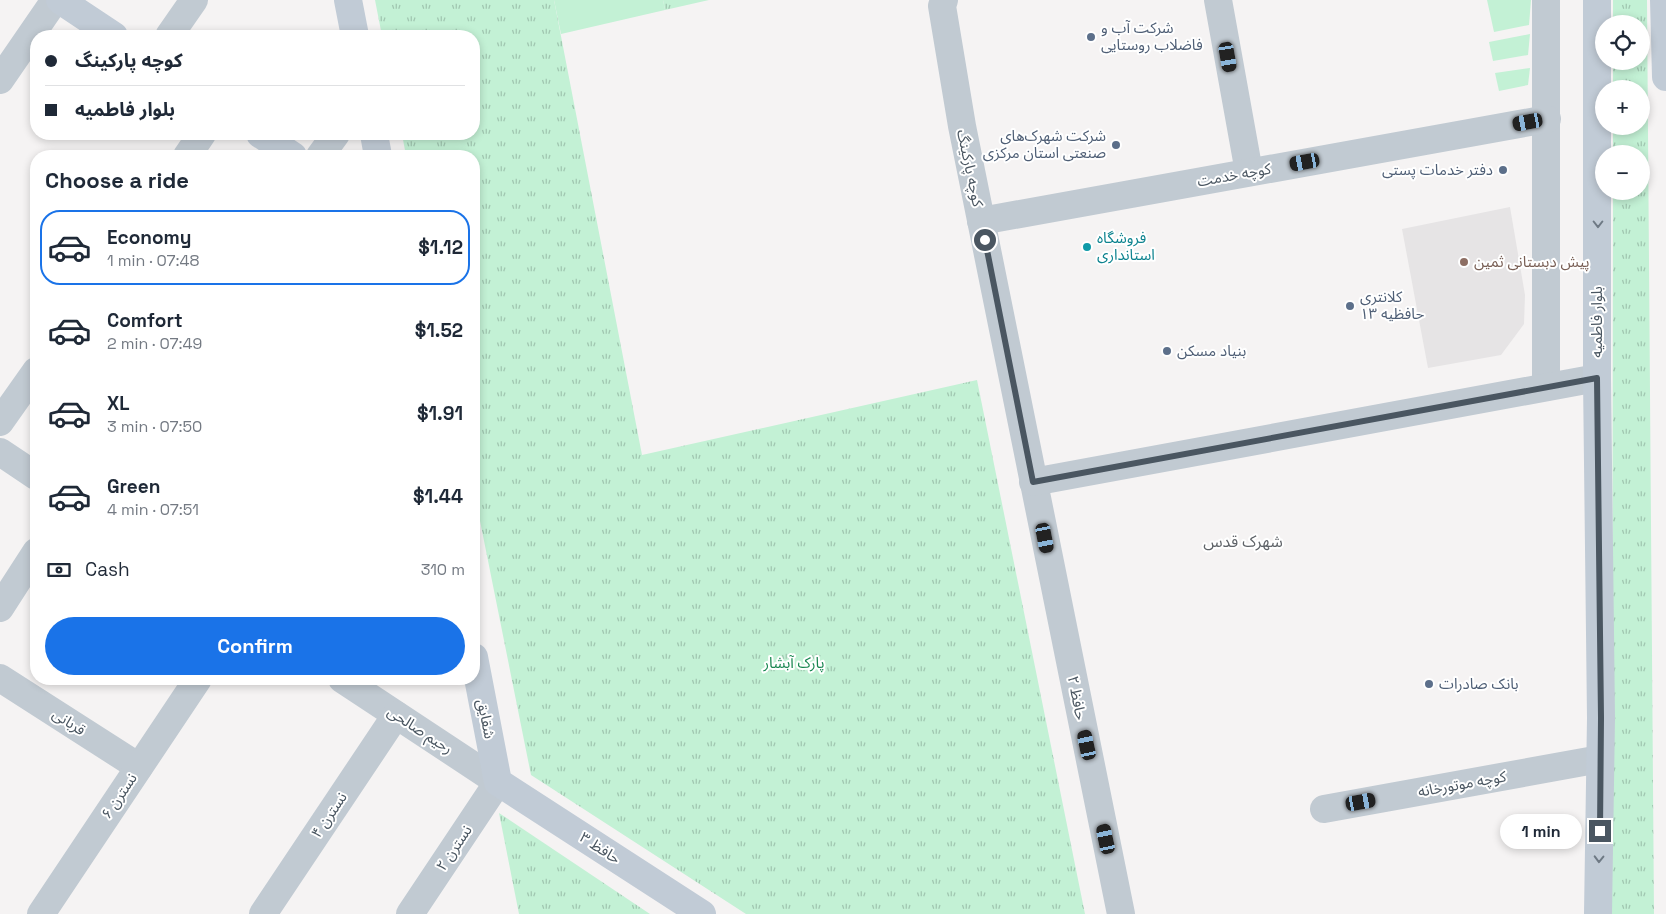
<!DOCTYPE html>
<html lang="en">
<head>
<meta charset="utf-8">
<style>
  :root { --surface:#fff; --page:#f2f2f3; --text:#1f2937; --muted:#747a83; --line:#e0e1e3; --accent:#1a73e8 }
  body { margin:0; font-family:"Space Grotesk","Noto Sans Arabic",sans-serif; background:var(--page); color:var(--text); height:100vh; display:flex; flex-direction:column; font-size:19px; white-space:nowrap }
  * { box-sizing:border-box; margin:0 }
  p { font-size:16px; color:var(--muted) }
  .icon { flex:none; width:28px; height:28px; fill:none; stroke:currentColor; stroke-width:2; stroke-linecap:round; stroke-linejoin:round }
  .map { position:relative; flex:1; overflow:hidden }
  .panel { position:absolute; left:30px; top:150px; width:450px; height:535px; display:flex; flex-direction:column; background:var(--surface); border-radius:20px; box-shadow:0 2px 8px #0003 }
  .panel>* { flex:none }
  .hud { position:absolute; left:30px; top:30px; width:450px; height:110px; border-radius:20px; box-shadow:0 2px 8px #0003; display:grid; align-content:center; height:110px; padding:0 15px; background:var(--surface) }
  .controls { position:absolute; left:1595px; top:15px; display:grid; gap:10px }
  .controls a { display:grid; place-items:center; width:55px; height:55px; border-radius:50%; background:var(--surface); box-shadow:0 2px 8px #0003; font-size:25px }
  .end { position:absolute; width:22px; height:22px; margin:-11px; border:6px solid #4a5661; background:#fff; box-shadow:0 0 0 2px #fff }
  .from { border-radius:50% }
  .bubble { position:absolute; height:35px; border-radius:18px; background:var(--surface); box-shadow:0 2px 8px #0003; font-size:16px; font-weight:700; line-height:35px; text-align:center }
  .car { position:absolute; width:15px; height:30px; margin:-15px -8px; border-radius:6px; box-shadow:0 0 4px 1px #0007; background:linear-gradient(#222 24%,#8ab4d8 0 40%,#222 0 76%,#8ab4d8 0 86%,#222 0) }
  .hud b { display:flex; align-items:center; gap:18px; height:48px; font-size:19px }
  .hud b+b { border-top:1px solid var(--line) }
  .hud i { width:12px; height:12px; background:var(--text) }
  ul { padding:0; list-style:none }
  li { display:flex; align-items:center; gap:15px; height:75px; margin:0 10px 8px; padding:0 5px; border:2px solid transparent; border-radius:20px }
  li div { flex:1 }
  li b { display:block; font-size:19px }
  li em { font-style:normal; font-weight:700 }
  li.selected { border-color:var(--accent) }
  li>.icon { width:45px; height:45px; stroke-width:1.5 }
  h2 { padding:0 15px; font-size:22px; line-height:60px }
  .pay { display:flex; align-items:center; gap:12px; height:55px; padding:0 15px; font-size:19px }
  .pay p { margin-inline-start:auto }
  .action { display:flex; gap:10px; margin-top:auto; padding:10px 15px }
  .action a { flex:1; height:58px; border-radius:30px; background:var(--accent); color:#fff; font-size:20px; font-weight:700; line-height:58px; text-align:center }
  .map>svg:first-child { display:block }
</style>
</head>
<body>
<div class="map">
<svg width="1666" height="914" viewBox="0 0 1666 914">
  <defs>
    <pattern id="park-tufts" width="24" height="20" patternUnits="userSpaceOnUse" patternTransform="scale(1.25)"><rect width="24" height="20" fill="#c3f1d5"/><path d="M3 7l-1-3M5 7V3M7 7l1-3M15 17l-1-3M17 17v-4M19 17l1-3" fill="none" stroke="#a0c6b0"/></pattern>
  </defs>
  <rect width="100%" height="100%" fill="#f5f3f3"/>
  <path fill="#e6e4e5" d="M1510 207 1525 295 1524 324 1501 355 1428 368 1402 229Z"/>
  <g fill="#c3f1d5">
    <path d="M554 0H663L665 10 561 34Z"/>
    <path d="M1487 0H1531L1529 25 1494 32Z"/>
    <path d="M1530 34 1528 55 1493 61 1489 42Z"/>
    <path d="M1530 68 1528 85 1499 91 1495 73Z"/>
  </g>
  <g fill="url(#park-tufts)">
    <path d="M375 0H554L642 455 977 380 1085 914H746L531 775 474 491V156H406L402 134H474V36H382Z"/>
    <path d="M663 0H709L665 10Z"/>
    <path d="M1613 0H1647L1654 914H1612L1613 191H1641V154H1613V126H1641V89H1613V61H1641V24H1613Z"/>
    <path d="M499 813 650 914H519Z"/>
  </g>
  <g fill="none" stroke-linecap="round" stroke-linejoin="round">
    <g stroke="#c1cad2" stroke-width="28">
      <path d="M944 0 942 6 962 126 1121 914"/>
      <path d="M1218 0 1249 172"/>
      <path d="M1546 0V387"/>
      <path d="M169 36 194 0"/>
      <path d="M0 80 55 0"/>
      <path d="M187 156 202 134"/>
      <path d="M320 156 336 134"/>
      <path d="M981 221 1547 119"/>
      <path d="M0 422 36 371"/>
      <path d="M0 452 36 476"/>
      <path d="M1033 482 1597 378"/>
      <path d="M0 608 36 552"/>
      <path d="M0 678 139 767"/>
      <path d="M342 679 498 782 410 914"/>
      <path d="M1324 809 1600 759"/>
      <path d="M41 914 198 679"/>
      <path d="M263 914 396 715"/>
    </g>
    <g stroke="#c1cbd6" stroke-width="28">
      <path d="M60 0 114 36"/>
      <path d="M348 0 355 36"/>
      <path d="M1597 0V378L1601 718 1598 914"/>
      <path d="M1664 0 1666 77"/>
      <path d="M260 134 293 156"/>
      <path d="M374 134 378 156"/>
      <path d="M474 657 498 782 702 914"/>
    </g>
  </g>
  <defs><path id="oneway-chevron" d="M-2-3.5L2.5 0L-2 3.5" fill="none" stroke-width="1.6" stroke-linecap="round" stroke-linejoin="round" transform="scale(1.25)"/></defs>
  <g stroke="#6e7984">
    <use href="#oneway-chevron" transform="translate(1598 224) rotate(90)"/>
    <use href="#oneway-chevron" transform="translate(1599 859) rotate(91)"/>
  </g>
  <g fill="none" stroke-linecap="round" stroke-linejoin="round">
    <path stroke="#4a5661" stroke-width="6" d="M985 240 1033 482 1597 378 1601 718 1600 831"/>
  </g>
  <g fill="#5c6f8a" stroke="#fff" stroke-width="2">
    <circle cx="1091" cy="37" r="5"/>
    <circle cx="1116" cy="145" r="5"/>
    <circle cx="1503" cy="170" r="5"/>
    <circle cx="1350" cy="306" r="5"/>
    <circle cx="1167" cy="351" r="5"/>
    <circle cx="1429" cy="684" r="5"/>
  </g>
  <circle fill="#0f9aa8" stroke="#fff" stroke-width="2" cx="1087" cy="247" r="5"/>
  <circle fill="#8d6e63" stroke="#fff" stroke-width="2" cx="1464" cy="262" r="5"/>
  <g text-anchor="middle" stroke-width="4" stroke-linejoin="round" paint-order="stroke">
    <g font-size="15" fill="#4e5e75" stroke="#fff" text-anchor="start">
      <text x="1101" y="33">شرکت آب و<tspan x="1101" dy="17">فاضلاب روستایی</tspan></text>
      <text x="1106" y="141" text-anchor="end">شرکت شهرک‌های<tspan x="1106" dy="17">صنعتی استان مرکزی</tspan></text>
      <text x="1493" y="175" text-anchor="end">دفتر خدمات پستی</text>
      <text x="1360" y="302">کلانتری<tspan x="1360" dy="17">۱۳ حافظیه</tspan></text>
      <text x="1177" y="356">بنیاد مسکن</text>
      <text x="1439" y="689">بانک صادرات</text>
    </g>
    <g font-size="15" fill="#4a5661" stroke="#fff">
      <text transform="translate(970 168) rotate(78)" y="5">کوچه پارکینگ</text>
      <text transform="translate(1234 175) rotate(-10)" y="5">کوچه خدمت</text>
      <text transform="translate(1597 322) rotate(-90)" y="5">بلوار فاطمیه</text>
      <text transform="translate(1077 698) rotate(79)" y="5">حافظ ۲</text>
      <text transform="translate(486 719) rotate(79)" y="5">شقایق</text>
      <text transform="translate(69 722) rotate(33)" y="5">قربانی</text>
      <text transform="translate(420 730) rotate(33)" y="5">رحیم صالحی</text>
      <text transform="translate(1462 784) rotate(-10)" y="5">کوچه موتورخانه</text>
      <text transform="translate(119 796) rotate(-56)" y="5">نسترن ۶</text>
      <text transform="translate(329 815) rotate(-56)" y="5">نسترن ۴</text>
      <text transform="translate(454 848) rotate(-56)" y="5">نسترن ۲</text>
      <text transform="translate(600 848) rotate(33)" y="5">حافظ ۳</text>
    </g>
    <g font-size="15" fill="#0d838f" stroke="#fff" text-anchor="start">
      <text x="1097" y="243">فروشگاه<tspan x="1097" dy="17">استانداری</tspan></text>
    </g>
    <g font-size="15" fill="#785e54" stroke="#fff" text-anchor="start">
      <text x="1474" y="267">پیش دبستانی ثمین</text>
    </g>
    <g font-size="15" fill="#17864f" stroke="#fff">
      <text x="794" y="668">پارک آبشار</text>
    </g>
    <g font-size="16" fill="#5f6368" stroke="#fff">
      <text x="1243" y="547">شهرک قدس</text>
    </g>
  </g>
</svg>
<div class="controls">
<a><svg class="icon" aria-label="locate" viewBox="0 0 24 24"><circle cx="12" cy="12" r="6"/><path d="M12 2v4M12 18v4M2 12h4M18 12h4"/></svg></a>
<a>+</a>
<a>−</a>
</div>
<i class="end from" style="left:985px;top:240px"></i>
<i class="end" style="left:1600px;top:831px"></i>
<div class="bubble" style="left:1500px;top:814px;width:82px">1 min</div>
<i class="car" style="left:1228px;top:57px;rotate:170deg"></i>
<i class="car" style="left:1528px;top:122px;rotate:260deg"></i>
<i class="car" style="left:1305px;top:162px;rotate:260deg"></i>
<i class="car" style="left:1045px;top:538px;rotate:169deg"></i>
<i class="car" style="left:1087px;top:745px;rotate:348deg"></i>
<i class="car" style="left:1361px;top:802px;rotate:80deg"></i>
<i class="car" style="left:1106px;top:839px;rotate:348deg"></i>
<div class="hud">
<b><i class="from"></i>کوچه پارکینگ</b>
<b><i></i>بلوار فاطمیه</b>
</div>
<section class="panel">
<h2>Choose a ride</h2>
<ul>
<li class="selected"><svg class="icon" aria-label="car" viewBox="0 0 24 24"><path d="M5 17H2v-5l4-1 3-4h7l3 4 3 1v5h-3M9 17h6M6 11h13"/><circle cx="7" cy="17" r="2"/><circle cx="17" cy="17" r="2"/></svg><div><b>Economy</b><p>1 min · 07:48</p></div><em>$1.12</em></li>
<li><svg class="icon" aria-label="car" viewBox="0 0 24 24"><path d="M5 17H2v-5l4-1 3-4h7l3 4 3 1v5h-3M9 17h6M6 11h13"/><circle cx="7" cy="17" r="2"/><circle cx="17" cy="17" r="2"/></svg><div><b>Comfort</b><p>2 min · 07:49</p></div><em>$1.52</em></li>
<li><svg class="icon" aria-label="car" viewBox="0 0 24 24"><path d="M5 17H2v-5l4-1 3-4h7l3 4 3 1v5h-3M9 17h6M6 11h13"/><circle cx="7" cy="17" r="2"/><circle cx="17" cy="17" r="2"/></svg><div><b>XL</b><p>3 min · 07:50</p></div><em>$1.91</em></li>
<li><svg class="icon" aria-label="car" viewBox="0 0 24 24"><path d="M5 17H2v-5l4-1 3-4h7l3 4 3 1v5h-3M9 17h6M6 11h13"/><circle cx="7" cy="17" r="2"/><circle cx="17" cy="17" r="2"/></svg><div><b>Green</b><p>4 min · 07:51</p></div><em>$1.44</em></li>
</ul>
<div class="pay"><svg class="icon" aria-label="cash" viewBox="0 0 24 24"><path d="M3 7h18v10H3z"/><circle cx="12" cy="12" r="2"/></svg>Cash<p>310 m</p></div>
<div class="action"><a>Confirm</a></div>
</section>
</div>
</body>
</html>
